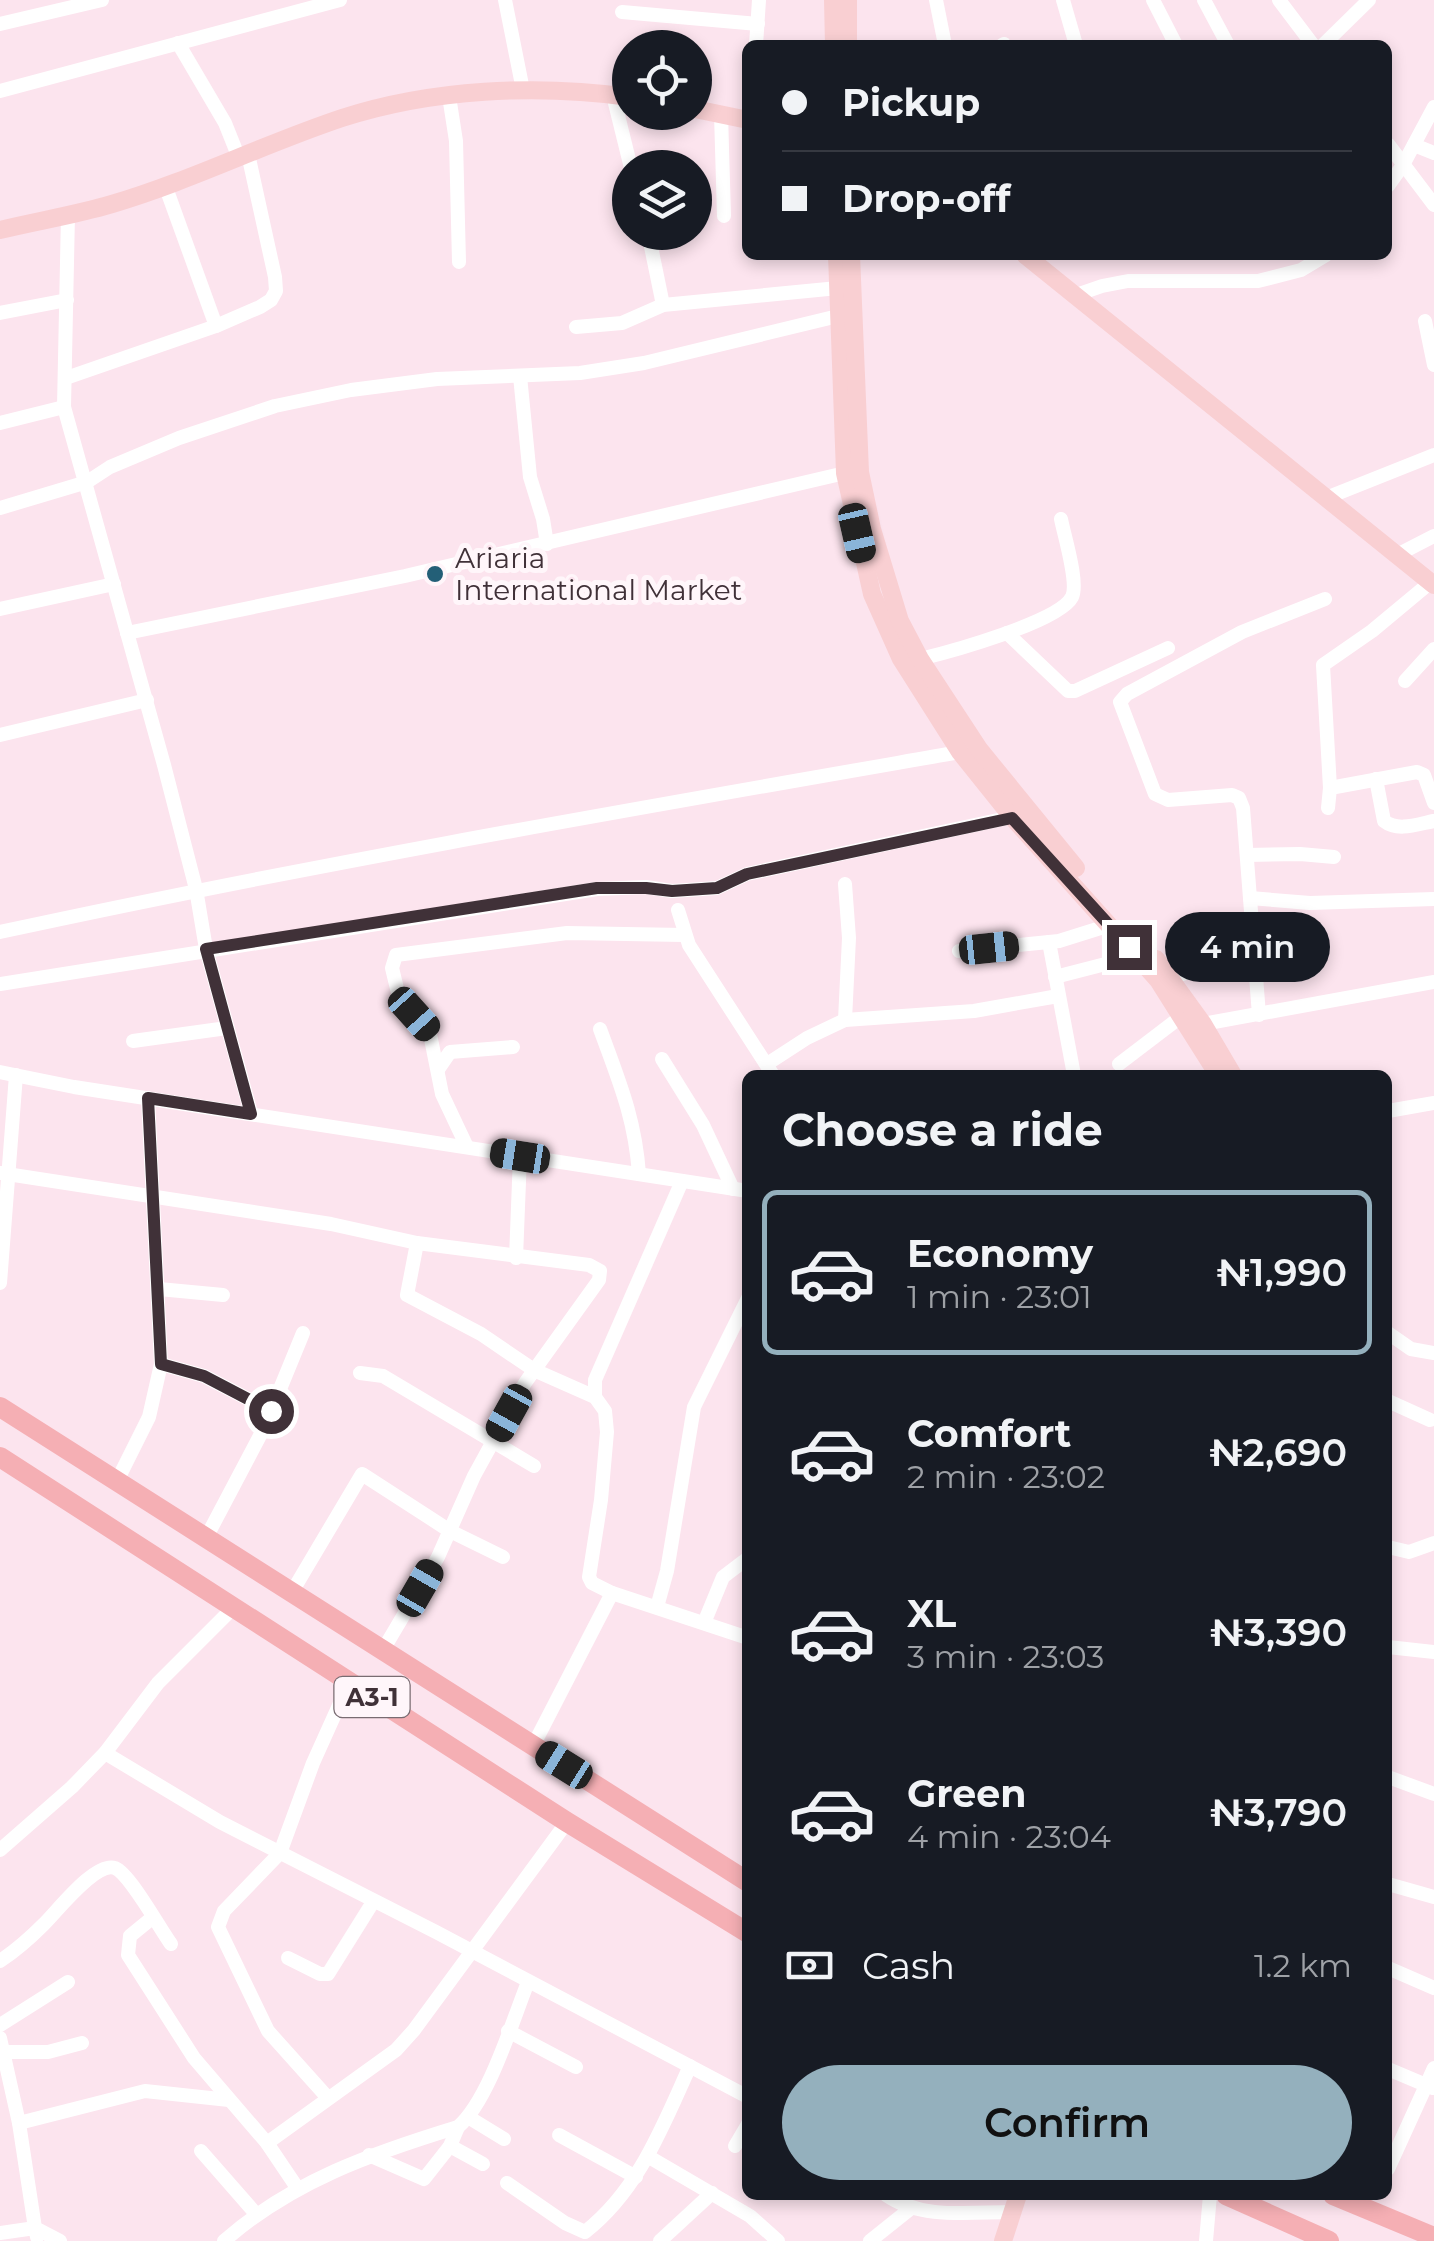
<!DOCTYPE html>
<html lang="en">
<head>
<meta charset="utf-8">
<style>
  :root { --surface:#171b24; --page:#242831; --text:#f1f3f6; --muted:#9ea1a6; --line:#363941; --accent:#94b0bd }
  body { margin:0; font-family:Montserrat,sans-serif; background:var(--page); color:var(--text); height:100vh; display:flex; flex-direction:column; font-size:38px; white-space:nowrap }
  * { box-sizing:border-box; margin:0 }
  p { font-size:32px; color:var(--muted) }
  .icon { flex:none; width:55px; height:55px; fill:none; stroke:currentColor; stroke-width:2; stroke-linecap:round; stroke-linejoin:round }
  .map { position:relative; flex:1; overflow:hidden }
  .side { position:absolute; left:742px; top:1070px; width:650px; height:1130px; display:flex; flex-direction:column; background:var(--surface); border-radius:15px; box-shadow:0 5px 15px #0003 }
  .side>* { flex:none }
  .top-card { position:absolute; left:742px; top:40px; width:650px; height:220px; border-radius:15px; box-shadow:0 5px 15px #0003; display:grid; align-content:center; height:220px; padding:0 40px; background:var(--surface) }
  .fabs { position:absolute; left:612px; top:30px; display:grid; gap:20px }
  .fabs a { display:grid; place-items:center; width:100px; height:100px; border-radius:50%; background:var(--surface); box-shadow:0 5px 15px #0003; font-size:50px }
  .end { position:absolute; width:45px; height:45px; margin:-22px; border:12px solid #403138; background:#fff; box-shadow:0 0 0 5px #fff }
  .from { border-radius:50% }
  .bubble { position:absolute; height:70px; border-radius:35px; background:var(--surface); box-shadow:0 5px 15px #0003; font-size:32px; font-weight:600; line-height:70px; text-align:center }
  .car { position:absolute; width:30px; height:60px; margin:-30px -15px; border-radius:12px; box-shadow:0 0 8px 2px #0007; background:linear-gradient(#222 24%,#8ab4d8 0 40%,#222 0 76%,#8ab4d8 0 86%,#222 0) }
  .top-card b { display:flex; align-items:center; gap:35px; height:95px; font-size:38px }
  .top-card b+b { border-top:2px solid var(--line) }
  .top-card i { width:25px; height:25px; background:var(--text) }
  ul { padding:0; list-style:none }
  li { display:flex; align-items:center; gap:30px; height:165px; margin:0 20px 15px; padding:0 20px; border:5px solid transparent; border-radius:15px }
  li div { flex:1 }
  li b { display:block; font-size:38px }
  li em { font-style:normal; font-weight:600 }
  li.active { border-color:var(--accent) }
  li>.icon { width:90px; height:90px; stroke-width:1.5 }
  h2 { padding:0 40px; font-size:45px; line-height:120px }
  .pay { display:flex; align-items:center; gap:25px; height:110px; padding:0 40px; font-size:38px }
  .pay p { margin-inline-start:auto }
  .action { display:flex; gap:20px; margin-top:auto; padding:20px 40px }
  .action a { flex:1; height:115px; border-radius:60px; background:var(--accent); color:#111; font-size:40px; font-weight:600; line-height:115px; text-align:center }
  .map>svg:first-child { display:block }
</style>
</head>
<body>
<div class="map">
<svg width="1434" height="2241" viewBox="0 0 1434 2241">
  <rect width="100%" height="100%" fill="#fce4ee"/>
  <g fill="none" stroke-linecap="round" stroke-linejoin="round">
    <g stroke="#fff" stroke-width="14">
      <path d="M505 0 523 90"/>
      <path d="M936 0 945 45"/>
      <path d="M1063 0 1076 45"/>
      <path d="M1153 0 1176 45"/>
      <path d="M1204 0 1228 45"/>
      <path d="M1279 0 1313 45"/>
      <path d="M622 12 758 24"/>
      <path d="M0 24 102 0"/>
      <path d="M178 43 225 123 239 158"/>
      <path d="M756 45 759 0"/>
      <path d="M1002 45 1004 44"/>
      <path d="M1323 45 1369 0"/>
      <path d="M0 91 340 0"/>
      <path d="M613 95 631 168"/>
      <path d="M449 96 456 141 459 262"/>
      <path d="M721 114 724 216"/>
      <path d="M1388 144 1434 205"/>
      <path d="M1414 145 1434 153"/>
      <path d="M165 185 216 326"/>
      <path d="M1388 186 1403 165 1434 107"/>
      <path d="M68 214 64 407 164 765 196 889 206 949 251 1113"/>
      <path d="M648 232 663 305"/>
      <path d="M1076 295 1102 286 1128 281H1258L1301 270 1326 255"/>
      <path d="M0 313 67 300"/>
      <path d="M1425 321 1434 365"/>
      <path d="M576 327 622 323 663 305 838 288"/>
      <path d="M520 376 530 477 543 519 547 544"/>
      <path d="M66 378 216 326 260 307 271 300 276 291 275 277 248 154"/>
      <path d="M0 423 64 407"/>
      <path d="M1326 498 1434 455"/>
      <path d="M0 508 87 482 110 467 179 438 275 406 351 390 437 379 580 373 644 363 838 316"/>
      <path d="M1397 555 1434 536"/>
      <path d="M0 609 114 584"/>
      <path d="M127 633 405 576 845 473"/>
      <path d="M1007 633 1068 691H1075L1168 648"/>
      <path d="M920 659C949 652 1059 622 1072 597 1079 583 1064 535 1061 519"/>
      <path d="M1405 681 1434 649"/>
      <path d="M0 735 147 700"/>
      <path d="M1376 779 1384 821C1398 832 1418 824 1434 821"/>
      <path d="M1330 788 1417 772 1424 775 1434 803"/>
      <path d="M1328 808 1330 788 1323 665 1372 631 1431 582"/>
      <path d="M1247 855 1300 854 1334 857"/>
      <path d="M845 884 849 938 845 1020"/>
      <path d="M1250 898 1310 903 1434 899"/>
      <path d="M678 910 689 945 773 1075"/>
      <path d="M0 932C318 863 639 808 960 752"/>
      <path d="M1049 942 1074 1075"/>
      <path d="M959 951 1059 941 1110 925"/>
      <path d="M1055 977 1121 960 1129 956V947"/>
      <path d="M1171 977 1202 969 1253 940"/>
      <path d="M0 984 597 889 646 887 672 891 717 888 747 874 1012 817"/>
      <path d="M1259 1015 1243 808 1239 798 1232 795 1168 800 1155 794 1120 702 1127 694 1242 632 1325 599"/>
      <path d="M1203 1024 1434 982"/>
      <path d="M600 1029C619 1081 635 1118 639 1174"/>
      <path d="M133 1041 227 1028"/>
      <path d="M662 1059 703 1125 733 1189"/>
      <path d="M767 1064 807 1038 845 1020 974 1011 1058 996"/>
      <path d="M1119 1064 1182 1016"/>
      <path d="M439 1068 450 1052 513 1047"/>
      <path d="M0 1072 74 1087 748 1191"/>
      <path d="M1388 1111 1434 1103"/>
      <path d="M467 1147 442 1094 430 1034 399 997 392 968 396 955 567 933 684 935"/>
      <path d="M0 1173 331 1224 417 1243 589 1265 600 1271 599 1280 525 1383 474 1476 438 1557 383 1650"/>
      <path d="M417 1243 407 1295 481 1334 534 1370 595 1397 605 1411 607 1432 601 1500 589 1577 592 1583 612 1593 748 1638"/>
      <path d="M516 1258 520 1156"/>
      <path d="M0 1283 16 1075"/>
      <path d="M159 1289 223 1295"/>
      <path d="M1388 1333 1411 1349 1434 1353"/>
      <path d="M161 1364 204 1376 271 1411"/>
      <path d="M360 1373 383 1376 534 1466"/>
      <path d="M595 1397V1380L682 1181"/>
      <path d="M1388 1401 1430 1420"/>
      <path d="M117 1481 149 1417 161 1364 148 1098"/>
      <path d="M206 1538 264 1428 303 1333"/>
      <path d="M1388 1547 1409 1552 1434 1543"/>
      <path d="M292 1592 362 1474 450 1531 503 1557"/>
      <path d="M657 1607 667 1571 694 1407 748 1298"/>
      <path d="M704 1623 723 1577 748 1558"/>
      <path d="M1388 1647 1434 1652"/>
      <path d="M533 1746 612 1593"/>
      <path d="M105 1753 220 1822 436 1932 748 2097"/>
      <path d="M1388 1777 1434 1794"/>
      <path d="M0 1850 72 1787 105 1753 158 1683 235 1606"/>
      <path d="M1388 1884 1434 1897"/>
      <path d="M152 1918 130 1936 128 1955 194 2058 267 2143 298 2189"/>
      <path d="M288 1958 320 1974H328L373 1902"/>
      <path d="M0 1961C15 1951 30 1938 43 1925 56 1913 95 1861 115 1868 130 1874 160 1929 171 1944"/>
      <path d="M1388 1968 1434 1988"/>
      <path d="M0 2025 68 1982"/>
      <path d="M508 2031 576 2067"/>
      <path d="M0 2038 19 2123 35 2228 60 2241"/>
      <path d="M3 2052H48L82 2043"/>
      <path d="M1388 2069 1433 2088"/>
      <path d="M328 2098 268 2031 218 1927 224 1911 280 1853 313 1763 349 1683"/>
      <path d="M468 2117 504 2139"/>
      <path d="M19 2123 145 2091 229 2100"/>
      <path d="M559 2135 636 2177"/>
      <path d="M267 2143 396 2050 414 2030 567 1822"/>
      <path d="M450 2146 483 2164"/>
      <path d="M735 2146 748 2124"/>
      <path d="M201 2151 256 2214"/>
      <path d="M369 2155 424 2179 450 2146 458 2127"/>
      <path d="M649 2157 750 2216 778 2241"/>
      <path d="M1388 2169 1434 2068"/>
      <path d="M507 2183 565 2223 585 2232C639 2190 663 2125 690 2066"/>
      <path d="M886 2195C922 2220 970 2212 1012 2212"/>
      <path d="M0 2233 35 2228 37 2237"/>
      <path d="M224 2241C292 2181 373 2153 458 2127 489 2100 512 2022 528 1982"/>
      <path d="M660 2241 712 2193"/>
      <path d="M870 2241 910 2209"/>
      <path d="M1206 2241 1210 2195"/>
    </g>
    <g stroke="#f9cfd2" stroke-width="18">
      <path d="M833 0 834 45"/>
      <path d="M848 0V45"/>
      <path d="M695 109 748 120"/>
      <path d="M0 230C37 221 75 215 112 204 190 181 264 144 342 118 432 89 536 84 630 97"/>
      <path d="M837 255 845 473 872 594 901 659 960 752 1012 817 1158 980 1218 1075"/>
      <path d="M851 255 860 472 872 529 900 621 920 659 979 749 1076 868"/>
      <path d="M1025 255 1434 585"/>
      <path d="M1156 959 1203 1024 1233 1075"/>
      <path d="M1003 2241 1018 2195"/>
    </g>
    <g stroke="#f5afb4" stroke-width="20">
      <path d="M0 1407 748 1882"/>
      <path d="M0 1457 567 1822 748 1933"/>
      <path d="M1226 2195 1329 2241"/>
      <path d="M1333 2195 1434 2237"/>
    </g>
  </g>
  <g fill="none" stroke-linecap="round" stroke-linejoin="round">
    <path stroke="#403138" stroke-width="12" d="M271 1411 204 1376 161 1364 148 1098 251 1114 206 949 597 888H646L672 891 717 888 747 874 1012 818 1129 947"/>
  </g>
  <circle fill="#235f77" stroke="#fff6fa" stroke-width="4" cx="435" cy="574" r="10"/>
  <g text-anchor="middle" stroke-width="10" stroke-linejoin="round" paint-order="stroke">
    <rect fill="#fff6fa" stroke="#796c72" stroke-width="2.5" x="334.5" y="1677" width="75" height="40" rx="8"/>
    <g font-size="25" font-weight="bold" fill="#403138">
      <text x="372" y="1706">A3-1</text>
    </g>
    <g font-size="28" fill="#403138" stroke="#fff6fa" text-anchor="start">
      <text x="455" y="568">Ariaria<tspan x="455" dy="32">International Market</tspan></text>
    </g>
  </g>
</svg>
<div class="fabs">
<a><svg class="icon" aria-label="locate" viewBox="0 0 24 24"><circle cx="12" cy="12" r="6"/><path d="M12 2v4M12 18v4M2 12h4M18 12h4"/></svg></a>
<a><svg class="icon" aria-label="layers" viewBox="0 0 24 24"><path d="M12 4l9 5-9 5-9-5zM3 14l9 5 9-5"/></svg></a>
</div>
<i class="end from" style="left:271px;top:1411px"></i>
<i class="end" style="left:1129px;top:947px"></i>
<div class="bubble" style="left:1165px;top:912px;width:165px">4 min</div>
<i class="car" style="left:857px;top:533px;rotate:167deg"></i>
<i class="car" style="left:989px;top:948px;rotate:84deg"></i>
<i class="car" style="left:414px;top:1014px;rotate:138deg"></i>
<i class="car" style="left:520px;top:1156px;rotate:279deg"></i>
<i class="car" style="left:509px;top:1413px;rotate:209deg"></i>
<i class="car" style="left:420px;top:1588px;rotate:30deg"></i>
<i class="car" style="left:564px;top:1765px;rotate:302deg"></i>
<div class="top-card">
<b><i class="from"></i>Pickup</b>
<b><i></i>Drop-off</b>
</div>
<section class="side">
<h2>Choose a ride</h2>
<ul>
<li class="active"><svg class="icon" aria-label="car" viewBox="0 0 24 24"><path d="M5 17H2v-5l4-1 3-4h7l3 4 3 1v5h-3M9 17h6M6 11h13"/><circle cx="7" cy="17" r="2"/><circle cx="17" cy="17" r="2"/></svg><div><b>Economy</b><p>1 min · 23:01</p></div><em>₦1,990</em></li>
<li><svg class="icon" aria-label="car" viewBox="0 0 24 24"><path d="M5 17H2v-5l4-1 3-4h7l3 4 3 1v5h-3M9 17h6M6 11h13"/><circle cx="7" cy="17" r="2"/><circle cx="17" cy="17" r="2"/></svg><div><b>Comfort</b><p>2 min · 23:02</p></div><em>₦2,690</em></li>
<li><svg class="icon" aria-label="car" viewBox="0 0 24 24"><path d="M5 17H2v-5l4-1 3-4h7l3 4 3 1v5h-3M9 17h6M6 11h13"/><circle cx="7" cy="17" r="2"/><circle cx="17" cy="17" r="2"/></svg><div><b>XL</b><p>3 min · 23:03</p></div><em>₦3,390</em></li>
<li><svg class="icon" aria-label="car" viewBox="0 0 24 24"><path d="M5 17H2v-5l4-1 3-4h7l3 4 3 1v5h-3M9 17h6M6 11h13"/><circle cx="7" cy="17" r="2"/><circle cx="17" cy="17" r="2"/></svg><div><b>Green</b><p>4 min · 23:04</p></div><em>₦3,790</em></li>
</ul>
<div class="pay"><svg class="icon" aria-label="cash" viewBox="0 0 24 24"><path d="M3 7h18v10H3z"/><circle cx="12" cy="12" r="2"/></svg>Cash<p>1.2 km</p></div>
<div class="action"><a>Confirm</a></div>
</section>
</div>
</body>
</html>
